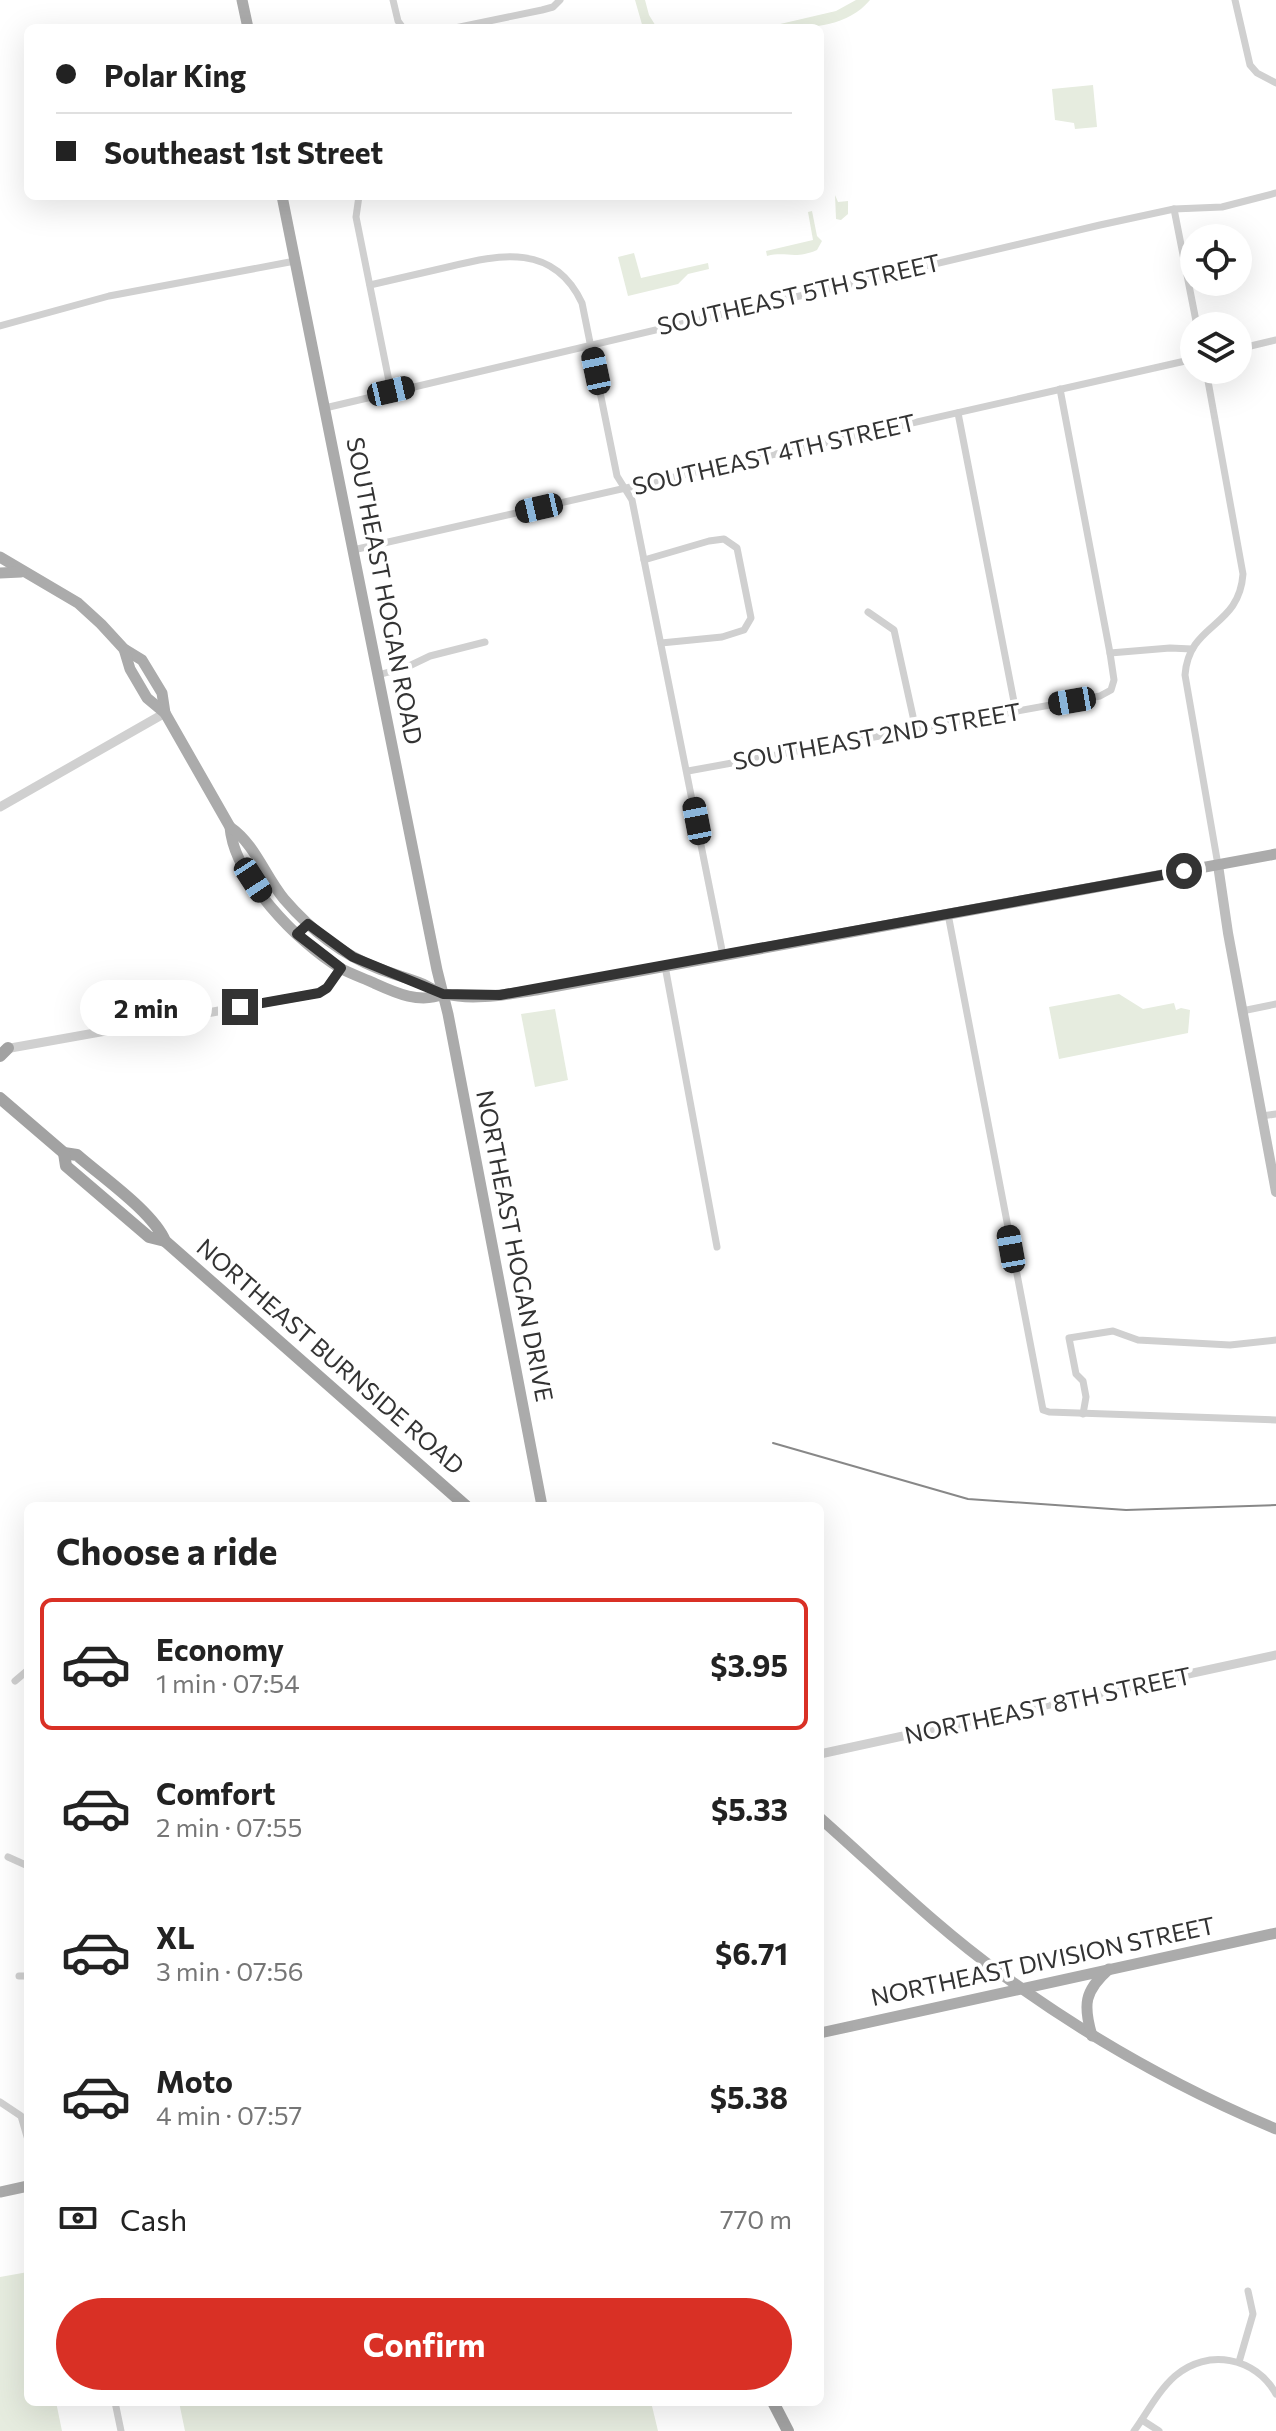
<!DOCTYPE html>
<html lang="en">
<head>
<meta charset="utf-8">
<style>
  :root { --surface:#fff; --page:#f2f2f2; --text:#222; --muted:#767676; --line:#e0e0e0; --accent:#d93025 }
  body { margin:0; font-family:Commissioner,sans-serif; background:var(--page); color:var(--text); height:100vh; display:flex; flex-direction:column; font-size:30px; white-space:nowrap }
  * { box-sizing:border-box; margin:0 }
  p { font-size:26px; color:var(--muted) }
  .icon { flex:none; width:44px; height:44px; fill:none; stroke:currentColor; stroke-width:2; stroke-linecap:round; stroke-linejoin:round }
  .map { position:relative; flex:1; overflow:hidden }
  .side { position:absolute; left:24px; top:1502px; width:800px; height:904px; display:flex; flex-direction:column; background:var(--surface); border-radius:12px; box-shadow:0 8px 32px #0002 }
  .side>* { flex:none }
  .banner { position:absolute; left:24px; top:24px; width:800px; height:176px; border-radius:12px; box-shadow:0 8px 32px #0002; display:grid; align-content:center; height:176px; padding:0 32px; background:var(--surface) }
  .fabs { position:absolute; left:1180px; top:224px; display:grid; gap:16px }
  .fabs a { display:grid; place-items:center; width:72px; height:72px; border-radius:50%; background:var(--surface); box-shadow:0 8px 32px #0002; font-size:40px }
  .end { position:absolute; width:36px; height:36px; margin:-18px; border:10px solid #333; background:#fff; box-shadow:0 0 0 4px #fff }
  .from { border-radius:50% }
  .bubble { position:absolute; height:56px; border-radius:28px; background:var(--surface); box-shadow:0 8px 32px #0002; font-size:26px; font-weight:700; line-height:56px; text-align:center }
  .car { position:absolute; width:24px; height:48px; margin:-24px -12px; border-radius:10px; box-shadow:0 0 6px 2px #0007; background:linear-gradient(#222 24%,#8ab4d8 0 40%,#222 0 76%,#8ab4d8 0 86%,#222 0) }
  .banner b { display:flex; align-items:center; gap:28px; height:76px; font-size:30px }
  .banner b+b { border-top:2px solid var(--line) }
  .banner i { width:20px; height:20px; background:var(--text) }
  ul { padding:0; list-style:none }
  li { display:flex; align-items:center; gap:24px; height:132px; margin:0 16px 12px; padding:0 16px; border:4px solid transparent; border-radius:12px }
  li div { flex:1 }
  li b { display:block; font-size:30px }
  li em { font-style:normal; font-weight:700 }
  li.on { border-color:var(--accent) }
  li>.icon { width:72px; height:72px; stroke-width:1.5 }
  h2 { padding:0 32px; font-size:36px; line-height:96px }
  .pay { display:flex; align-items:center; gap:20px; height:88px; padding:0 32px; font-size:30px }
  .pay p { margin-inline-start:auto }
  .primary-button { display:flex; gap:16px; margin-top:auto; padding:16px 32px }
  .primary-button a { flex:1; height:92px; border-radius:48px; background:var(--accent); color:#fff; font-size:32px; font-weight:700; line-height:92px; text-align:center }
  .map>svg:first-child { display:block }
</style>
</head>
<body>
<div class="map">
<svg width="1276" height="2431" viewBox="0 0 1276 2431">
  <rect width="100%" height="100%" fill="#fff"/>
  <g fill="#e6ecdf">
    <path d="M635 0H645L649 15 657 28H643Z"/>
    <path d="M856 0H870C844 31 800 28 763 28L836 11Z"/>
    <path d="M1093 85 1097 127 1075 129 1074 123 1055 120 1052 89Z"/>
    <path d="M835 195 838 202 848 201V214L841 220 836 219Z"/>
    <path d="M812 211 817 236 822 241 817 250C794 260 787 251 767 256L766 251 813 240 808 212Z"/>
    <path d="M634 253 641 278 708 263 709 269 688 274 678 284 628 296 618 257Z"/>
    <path d="M1119 994 1143 1009 1174 1003 1176 1010 1181 1008 1190 1010 1188 1033 1059 1059 1049 1007Z"/>
    <path d="M555 1009 568 1080 535 1087 521 1014Z"/>
    <path d="M28 2272V2402H56L62 2431H0V2277Z"/>
    <path d="M179 2402H651L658 2431H185Z"/>
  </g>
  <g fill="none" stroke-linecap="round" stroke-linejoin="round">
    <g stroke="#d0d0d0" stroke-width="7">
      <path d="M393 0 398 21 403 28"/>
      <path d="M1235 0 1250 65 1257 73 1276 83"/>
      <path d="M455 28 542 10 553 7 560 0"/>
      <path d="M359 196 356 217 391 391"/>
      <path d="M1174 209 1197 326"/>
      <path d="M370 285C396 279 422 273 448 267 500 254 554 243 582 303L617 476 632 500 723 955"/>
      <path d="M0 326 109 296 295 261"/>
      <path d="M1238 349 1276 340"/>
      <path d="M1206 370 1243 574C1239 629 1189 622 1185 675L1218 865"/>
      <path d="M325 408 1100 225 1174 209 1222 207 1276 193"/>
      <path d="M958 413 1016 712"/>
      <path d="M353 550 1194 359"/>
      <path d="M644 560 709 541 724 539 737 548 751 618 744 630 722 637 661 643"/>
      <path d="M868 612 894 630 916 730"/>
      <path d="M1110 653 1170 648 1192 649"/>
      <path d="M378 675 407 667 430 656 485 642"/>
      <path d="M688 771 1100 696 1111 690 1114 680 1110 653 1060 389"/>
      <path d="M948 914 1043 1410 1049 1412 1276 1420"/>
      <path d="M665 966 717 1247"/>
      <path d="M1242 1011 1276 1004"/>
      <path d="M1262 1116 1276 1114"/>
      <path d="M1083 1414 1086 1397 1083 1381 1076 1374 1069 1338 1113 1331 1138 1340 1230 1345 1276 1340"/>
      <path d="M15 1681 28 1670"/>
      <path d="M8 1857 28 1866"/>
      <path d="M19 1976H28"/>
      <path d="M0 2102 21 2116 28 2140"/>
      <path d="M1239 2362 1253 2314 1248 2291"/>
      <path d="M115 2402 121 2431"/>
      <path d="M1142 2420 1159 2431"/>
      <path d="M1134 2431C1147 2413 1158 2391 1175 2376 1207 2348 1256 2357 1276 2394"/>
    </g>
    <g stroke="#d0d0d0" stroke-width="9">
      <path d="M0 807 165 713"/>
      <path d="M5 1049 319 993 327 988 341 968"/>
      <path d="M820 1754 1276 1655"/>
    </g>
    <path stroke="#bdbdbd" stroke-width="10" d="M1218 865 1228 933 1276 1192"/>
    <g stroke="#ababab" stroke-width="11">
      <path d="M242 0 248 28"/>
      <path d="M282 196 437 970 448 1014 542 1506"/>
      <path d="M0 557 78 603 101 624 124 649 142 660 162 693 165 713"/>
      <path d="M0 573 21 572"/>
      <path d="M124 649 130 669 147 698 165 713 230 827C234 877 298 943 340 968 351 974 363 978 374 983 396 993 420 1004 443 994"/>
      <path d="M230 827C255 844 265 876 284 899 309 928 341 954 377 968 392 974 408 978 423 984 430 987 437 993 445 994 474 1001 508 994 536 990L1276 854"/>
      <path d="M820 1818C879 1870 936 1927 1000 1973 1086 2036 1178 2088 1276 2129"/>
      <path d="M820 2033 1276 1933"/>
      <path d="M1092 2036C1083 2005 1084 1991 1109 1969"/>
      <path d="M0 2192 28 2186"/>
    </g>
    <g stroke="#a2a2a2" stroke-width="12">
      <path d="M0 1056 8 1048"/>
      <path d="M0 1098 64 1153 77 1155C102 1177 153 1212 165 1241L466 1506"/>
      <path d="M64 1153 66 1166 149 1237 165 1241"/>
      <path d="M773 2402 788 2431"/>
    </g>
    <path stroke="#888" stroke-width="2" d="M773 1443 968 1499 1126 1510 1276 1505"/>
  </g>
  <g fill="none" stroke-linecap="round" stroke-linejoin="round">
    <path stroke="#333" stroke-width="10" d="M240 1007 319 993 327 988 341 968 297 934 308 924 353 957 443 994 500 995 1184 871"/>
  </g>
  <g text-anchor="middle" stroke-width="8" stroke-linejoin="round" paint-order="stroke">
    <g font-size="24" fill="#333" stroke="#fff">
      <text transform="translate(799 295) rotate(-13)" y="8">SOUTHEAST 5TH STREET</text>
      <text transform="translate(774 455) rotate(-13)" y="8">SOUTHEAST 4TH STREET</text>
      <text transform="translate(384 591) rotate(79)" y="8">SOUTHEAST HOGAN ROAD</text>
      <text transform="translate(877 737) rotate(-10)" y="8">SOUTHEAST 2ND STREET</text>
      <text transform="translate(514 1246) rotate(79)" y="8">NORTHEAST HOGAN DRIVE</text>
      <text transform="translate(330 1357) rotate(41)" y="8">NORTHEAST BURNSIDE ROAD</text>
      <text transform="translate(1048 1706) rotate(-12)" y="8">NORTHEAST 8TH STREET</text>
      <text transform="translate(1043 1962) rotate(-12)" y="8">NORTHEAST DIVISION STREET</text>
    </g>
  </g>
</svg>
<div class="fabs">
<a><svg class="icon" aria-label="locate" viewBox="0 0 24 24"><circle cx="12" cy="12" r="6"/><path d="M12 2v4M12 18v4M2 12h4M18 12h4"/></svg></a>
<a><svg class="icon" aria-label="layers" viewBox="0 0 24 24"><path d="M12 4l9 5-9 5-9-5zM3 14l9 5 9-5"/></svg></a>
</div>
<i class="end from" style="left:1184px;top:871px"></i>
<i class="end" style="left:240px;top:1007px"></i>
<div class="bubble" style="left:80px;top:980px;width:132px">2 min</div>
<i class="car" style="left:596px;top:371px;rotate:348deg"></i>
<i class="car" style="left:391px;top:391px;rotate:77deg"></i>
<i class="car" style="left:539px;top:508px;rotate:257deg"></i>
<i class="car" style="left:1072px;top:701px;rotate:260deg"></i>
<i class="car" style="left:697px;top:821px;rotate:349deg"></i>
<i class="car" style="left:253px;top:880px;rotate:147deg"></i>
<i class="car" style="left:1011px;top:1249px;rotate:350deg"></i>
<div class="banner">
<b><i class="from"></i>Polar King</b>
<b><i></i>Southeast 1st Street</b>
</div>
<section class="side">
<h2>Choose a ride</h2>
<ul>
<li class="on"><svg class="icon" aria-label="car" viewBox="0 0 24 24"><path d="M5 17H2v-5l4-1 3-4h7l3 4 3 1v5h-3M9 17h6M6 11h13"/><circle cx="7" cy="17" r="2"/><circle cx="17" cy="17" r="2"/></svg><div><b>Economy</b><p>1 min · 07:54</p></div><em>$3.95</em></li>
<li><svg class="icon" aria-label="car" viewBox="0 0 24 24"><path d="M5 17H2v-5l4-1 3-4h7l3 4 3 1v5h-3M9 17h6M6 11h13"/><circle cx="7" cy="17" r="2"/><circle cx="17" cy="17" r="2"/></svg><div><b>Comfort</b><p>2 min · 07:55</p></div><em>$5.33</em></li>
<li><svg class="icon" aria-label="car" viewBox="0 0 24 24"><path d="M5 17H2v-5l4-1 3-4h7l3 4 3 1v5h-3M9 17h6M6 11h13"/><circle cx="7" cy="17" r="2"/><circle cx="17" cy="17" r="2"/></svg><div><b>XL</b><p>3 min · 07:56</p></div><em>$6.71</em></li>
<li><svg class="icon" aria-label="car" viewBox="0 0 24 24"><path d="M5 17H2v-5l4-1 3-4h7l3 4 3 1v5h-3M9 17h6M6 11h13"/><circle cx="7" cy="17" r="2"/><circle cx="17" cy="17" r="2"/></svg><div><b>Moto</b><p>4 min · 07:57</p></div><em>$5.38</em></li>
</ul>
<div class="pay"><svg class="icon" aria-label="cash" viewBox="0 0 24 24"><path d="M3 7h18v10H3z"/><circle cx="12" cy="12" r="2"/></svg>Cash<p>770 m</p></div>
<div class="primary-button"><a>Confirm</a></div>
</section>
</div>
</body>
</html>
